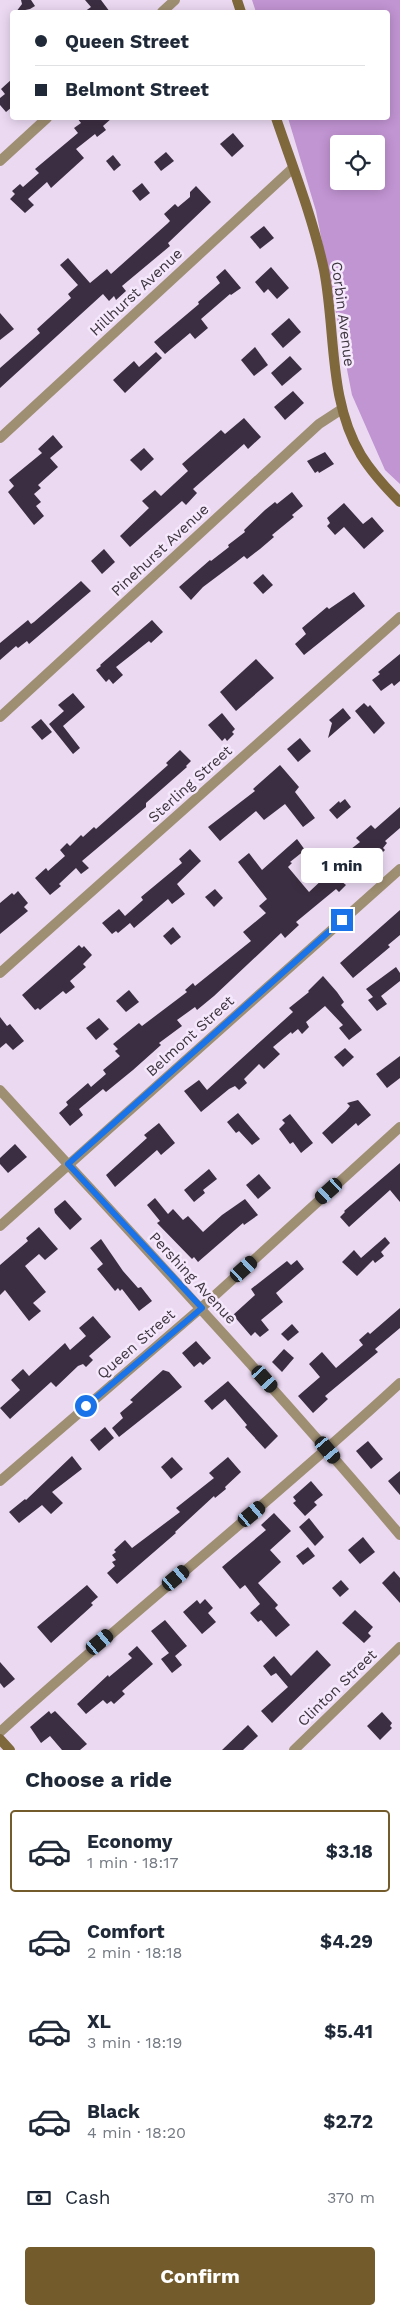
<!DOCTYPE html>
<html lang="en">
<head>
<meta charset="utf-8">
<style>
  :root { --surface:#fff; --page:#f2f2f3; --text:#1f2937; --muted:#747a83; --line:#e0e1e3; --accent:#735b2c }
  body { margin:0; font-family:"Work Sans",sans-serif; background:var(--page); color:var(--text); height:100vh; display:flex; flex-direction:column; font-size:19px; white-space:nowrap }
  * { box-sizing:border-box; margin:0 }
  p { font-size:16px; color:var(--muted) }
  .icon { flex:none; width:28px; height:28px; fill:none; stroke:currentColor; stroke-width:2; stroke-linecap:round; stroke-linejoin:round }
  .map { position:relative; height:1750px; overflow:hidden }
  .panel { display:flex; flex-direction:column; background:var(--surface); flex:1 }
  .panel>* { flex:none }
  .hud { position:absolute; left:10px; top:10px; width:380px; height:110px; border-radius:5px; box-shadow:0 2px 12px #0003; display:grid; align-content:center; height:110px; padding:0 25px; background:var(--surface) }
  .buttons { position:absolute; left:330px; top:135px; display:grid; gap:10px }
  .buttons a { display:grid; place-items:center; width:55px; height:55px; border-radius:5px; background:var(--surface); box-shadow:0 2px 12px #0003; font-size:25px }
  .end { position:absolute; width:22px; height:22px; margin:-11px; border:6px solid #1a73e8; background:#fff; box-shadow:0 0 0 2px #fff }
  .from { border-radius:50% }
  .bubble { position:absolute; height:35px; border-radius:5px; background:var(--surface); box-shadow:0 2px 12px #0003; font-size:16px; font-weight:700; line-height:35px; text-align:center }
  .car { position:absolute; width:15px; height:30px; margin:-15px -8px; border-radius:6px; box-shadow:0 0 4px 1px #0007; background:linear-gradient(#222 24%,#8ab4d8 0 40%,#222 0 76%,#8ab4d8 0 86%,#222 0) }
  .hud b { display:flex; align-items:center; gap:18px; height:48px; font-size:19px }
  .hud b+b { border-top:1px solid var(--line) }
  .hud i { width:12px; height:12px; background:var(--text) }
  ul { padding:0; list-style:none }
  li { display:flex; align-items:center; gap:15px; height:82px; margin:0 10px 8px; padding:0 15px; border:2px solid transparent; border-radius:5px }
  li div { flex:1 }
  li b { display:block; font-size:19px }
  li em { font-style:normal; font-weight:700 }
  li.selected { border-color:var(--accent) }
  li>.icon { width:45px; height:45px; stroke-width:1.5 }
  h2 { padding:0 25px; font-size:22px; line-height:60px }
  .pay { display:flex; align-items:center; gap:12px; height:55px; padding:0 25px; font-size:19px }
  .pay p { margin-inline-start:auto }
  .button { display:flex; gap:10px; margin-top:auto; padding:10px 25px }
  .button a { flex:1; height:58px; border-radius:5px; background:var(--accent); color:#fff; font-size:20px; font-weight:700; line-height:58px; text-align:center }
  .map>svg:first-child { display:block }
</style>
</head>
<body>
<div class="map">
<svg width="400" height="1750" viewBox="0 0 400 1750">
  <rect width="100%" height="100%" fill="#ebd9f2"/>
  <path fill="#c194d2" fill-rule="evenodd" d="M252 0H400V484L385 470 352 395 316 211 288 118H388V12H256ZM339 144H376V181H339Z"/>
  <g fill="#3c2e42">
    <path d="M21 0H31L35 6 30 9 16 12 22 4Z"/>
    <path d="M85 0H101L110 12H84L91 7Z"/>
    <path d="M12 79V107L6 112 0 105V98L5 94 1 89Z"/>
    <path d="M77 118H112L103 126 106 130 97 137 95 134 76 149 84 158 51 188 47 182 28 199 34 205 25 213 10 199 15 194 12 191 20 184 23 187 39 173 35 169 78 133 74 128 81 123Z"/>
    <path d="M233 133 244 146 232 157 220 144Z"/>
    <path d="M166 152 174 161 161 171 154 162Z"/>
    <path d="M113 155 121 165 114 171 106 161Z"/>
    <path d="M142 183 150 193 140 201 132 191Z"/>
    <path d="M196 186 211 202 168 243 170 246 122 286 126 291 116 300 114 296 109 301 103 294 0 388V368L40 333 37 329 71 298 68 294 78 285 60 265 68 258 90 283 107 269 111 274 167 224 170 221 164 214 175 204 178 207 190 197V192Z"/>
    <path d="M264 226 274 238 260 249 250 237Z"/>
    <path d="M271 267 289 288 277 299 268 289 264 293 255 282Z"/>
    <path d="M225 269 241 288 231 295 230 294 201 319 208 328 195 339 190 333 165 354 154 342 199 304 198 302 220 283 216 277Z"/>
    <path d="M0 313 14 329 0 340Z"/>
    <path d="M289 318 301 332 283 348 271 334Z"/>
    <path d="M255 347 268 365 254 376 241 360Z"/>
    <path d="M156 352 162 358 125 393 113 380 134 361 139 367Z"/>
    <path d="M290 356 302 369 282 386 271 373Z"/>
    <path d="M293 391 304 403 285 420 274 407Z"/>
    <path d="M244 418 261 437 248 449 244 444 193 489 197 493 186 505 182 501 130 547 120 536 149 508 142 501 155 490 161 496 188 471 182 464 221 430 225 434Z"/>
    <path d="M53 435 63 447 50 458 58 467 38 485 41 488 34 494 41 502 36 506 44 516 34 525 8 492 14 486 9 480 42 453 38 449Z"/>
    <path d="M144 448 154 459 141 471 130 460Z"/>
    <path d="M325 452 334 464 319 473 318 471 315 473 307 461Z"/>
    <path d="M292 492 303 506 292 515 294 517 272 535 274 537 260 549 247 559 244 556 235 563 203 587 191 600 179 587 210 560 211 561 229 547 228 545 245 532 244 530 265 510 275 502 277 504Z"/>
    <path d="M344 503 363 524 372 517 384 531 364 549 344 527 335 535 327 526 330 523 327 518Z"/>
    <path d="M104 549 115 562 102 574 91 561Z"/>
    <path d="M263 574 273 585 263 594 253 583Z"/>
    <path d="M81 581 91 591 29 644 27 641 18 648 16 646 0 660V643L28 620 31 624 34 622Z"/>
    <path d="M354 592 365 606 304 655 295 644 306 634 302 628 327 607 329 609Z"/>
    <path d="M152 620 163 632 151 643 149 641 116 667 123 675 113 684 109 679 106 682 96 670 101 666 100 665Z"/>
    <path d="M400 654V681L394 686 392 683 381 691 372 680 380 674 378 672Z"/>
    <path d="M256 659 274 678 236 711 220 692Z"/>
    <path d="M73 693 85 707 63 726 80 748 73 754 49 724 64 711 58 705Z"/>
    <path d="M364 703 368 707 370 705 385 723 374 734 355 711Z"/>
    <path d="M343 708 351 718 328 738 332 723 329 720Z"/>
    <path d="M222 713 235 729 232 732 234 734 227 741 225 738 222 741 208 725Z"/>
    <path d="M41 719 52 732 42 740 31 727Z"/>
    <path d="M300 738 311 751 298 762 287 749Z"/>
    <path d="M180 750 191 761 186 766 187 767 146 803V807L82 861 89 868 81 874 76 868 59 884 61 886 50 895 35 878 46 868 48 871 65 856 60 850 67 843 70 846 81 835 83 837 94 827 96 829 168 765 166 763Z"/>
    <path d="M280 765 299 787 295 792 315 818 303 827 285 804 264 820 256 811 220 841 208 827 255 791 253 789Z"/>
    <path d="M345 799 351 807 337 819 329 810 339 801 340 803Z"/>
    <path d="M400 807V828L385 841 387 843 383 848 385 850 378 857 375 853 341 881 346 885 339 892 336 889 296 922 299 925 285 938 281 933 214 996 197 1010 195 1007 177 1020 182 1026 159 1043 161 1045 133 1070 106 1092 103 1089 79 1109 83 1115 70 1126 59 1113 68 1105 66 1102 88 1083 91 1087 106 1074 103 1070 120 1056 115 1051 118 1049 113 1044 139 1023 142 1026 187 992 185 990 193 983 195 986 251 941 243 932 266 913 259 906 267 899 238 862 249 853 262 870 297 839 305 850 290 862 292 863 288 867 309 892 340 863 337 860 360 842 356 838 371 825 375 829Z"/>
    <path d="M190 849 201 861 177 884 185 894 172 904 168 899 134 928 130 923 118 933 116 931 112 934 102 923 119 909 125 916 143 900 141 897 182 863 179 859Z"/>
    <path d="M215 889 223 898 214 907 205 897Z"/>
    <path d="M18 891 28 903 24 907 28 911 0 934V903L12 893 14 895Z"/>
    <path d="M400 910V935L388 945 390 947 353 978 340 963Z"/>
    <path d="M173 927 181 937 171 945 163 936Z"/>
    <path d="M79 945 82 948 84 946 92 955 83 964 86 967 70 981 75 987 66 994 63 991 40 1010 38 1008 35 1010 22 995Z"/>
    <path d="M396 967 400 973V981L381 996 387 1004 377 1011 368 1000 373 997 366 989Z"/>
    <path d="M323 976 337 992 344 1002 341 1005 362 1030 349 1040 339 1028 343 1025 325 1006 306 1022 309 1027 302 1034 298 1029 292 1034 291 1032 273 1047 280 1054 264 1069 259 1064 244 1079 247 1083 239 1090 235 1086 229 1089 201 1112 184 1091 199 1080 207 1090 293 1012 289 1008 309 992 308 991Z"/>
    <path d="M129 990 139 1002 126 1012 116 1001Z"/>
    <path d="M0 1017 7 1026 10 1024 24 1041 13 1050 6 1043 0 1048Z"/>
    <path d="M99 1018 109 1029 96 1040 86 1028Z"/>
    <path d="M345 1048 354 1057 343 1067 334 1057Z"/>
    <path d="M400 1056V1078L387 1088 376 1074Z"/>
    <path d="M358 1100 371 1115 358 1126 356 1123 332 1144 322 1133 346 1111 350 1106 347 1103Z"/>
    <path d="M238 1113 260 1139 252 1145 239 1131 236 1133 227 1122Z"/>
    <path d="M290 1114 313 1143 301 1153 293 1142 290 1144 279 1129 285 1123 282 1120Z"/>
    <path d="M159 1123 175 1143 161 1155 157 1150 115 1187 106 1175 147 1138 144 1135Z"/>
    <path d="M15 1144 27 1157 8 1173 0 1164V1158Z"/>
    <path d="M400 1163V1202L390 1190 349 1227 340 1217 345 1212 344 1211Z"/>
    <path d="M209 1169 217 1179 203 1190 205 1193 194 1202 184 1190Z"/>
    <path d="M259 1174 271 1188 258 1199 246 1185Z"/>
    <path d="M155 1198 168 1214 173 1209 183 1220 188 1216 203 1232 222 1215 245 1199 258 1215 244 1225 243 1223 198 1262 194 1257 192 1259 157 1223 160 1221 147 1205Z"/>
    <path d="M65 1200 82 1219 70 1230 55 1213 54 1209Z"/>
    <path d="M39 1227 58 1249 45 1260 39 1254 25 1266 46 1292 33 1303 41 1311 29 1321 5 1290 0 1295V1265L28 1241 26 1238Z"/>
    <path d="M385 1237 390 1243 381 1252 384 1256 375 1263 373 1260 357 1276 342 1262 354 1250 361 1258Z"/>
    <path d="M101 1239 123 1271 138 1288 141 1287 152 1301 139 1311 122 1289 120 1291 118 1288 115 1291 97 1269 103 1264 90 1248Z"/>
    <path d="M297 1260 304 1269 276 1293 283 1302 261 1320 269 1330 260 1337 255 1332 251 1336 233 1315 255 1295 251 1289 287 1261 291 1265Z"/>
    <path d="M400 1308V1328L375 1349 378 1352 325 1396 328 1399 313 1413 298 1396 320 1377 309 1364 322 1352 336 1368 363 1345 359 1340 368 1332 370 1334Z"/>
    <path d="M93 1316 111 1337 89 1356 93 1360 86 1367 83 1364 78 1366 56 1387 51 1382 10 1419 0 1408 20 1390 11 1380 23 1369 29 1376 65 1343 70 1350 86 1336 79 1328Z"/>
    <path d="M292 1324 299 1332 288 1341 281 1334Z"/>
    <path d="M196 1341 211 1358 203 1365 200 1362 194 1367 182 1353Z"/>
    <path d="M284 1349 294 1358 282 1372 272 1362Z"/>
    <path d="M163 1370 169 1372 182 1387 119 1437 112 1428 123 1418 120 1413 133 1402 130 1400Z"/>
    <path d="M228 1381 278 1436 265 1449 245 1427 247 1425 225 1399 212 1410 204 1401Z"/>
    <path d="M105 1427 114 1438 99 1451 90 1440Z"/>
    <path d="M368 1441 383 1459 371 1469 356 1451Z"/>
    <path d="M72 1456 82 1469 52 1492 63 1503 51 1514 42 1505 19 1523 9 1512 25 1499 26 1500Z"/>
    <path d="M172 1457 183 1469 171 1479 161 1467Z"/>
    <path d="M228 1457 241 1472 225 1487 226 1489 215 1498 214 1496 175 1532 176 1533 117 1584 107 1573 115 1566 112 1562 116 1560 112 1555 116 1552 114 1550 125 1540 132 1548 180 1512 176 1508 214 1478 209 1473Z"/>
    <path d="M400 1471V1495L388 1481Z"/>
    <path d="M311 1481 323 1495 314 1502 317 1505 305 1516 293 1503 296 1501 293 1497Z"/>
    <path d="M274 1513 291 1531 270 1550 281 1562 258 1583 278 1605 275 1608 290 1625 276 1637 261 1620 258 1622 250 1613 260 1604 245 1585 240 1589 222 1567 266 1530 261 1525Z"/>
    <path d="M309 1518 324 1537 315 1546 299 1527Z"/>
    <path d="M363 1537 375 1552 360 1564 348 1550Z"/>
    <path d="M308 1547 315 1556 303 1565 296 1556Z"/>
    <path d="M394 1571 400 1578V1603L382 1583Z"/>
    <path d="M341 1580 349 1589 340 1597 332 1588Z"/>
    <path d="M87 1585 98 1597 91 1603 93 1605 51 1643 37 1627Z"/>
    <path d="M205 1599 213 1608 208 1613 216 1622 202 1634 183 1612 197 1600 200 1604Z"/>
    <path d="M355 1610 373 1627 368 1633 371 1636 364 1643 342 1623Z"/>
    <path d="M165 1620 187 1646 175 1656 182 1665 172 1673 161 1659 169 1653 151 1631Z"/>
    <path d="M137 1646 153 1664 122 1691 125 1694 114 1704 111 1701 107 1704 103 1700 86 1714 77 1704 108 1675 109 1677 132 1658 128 1654Z"/>
    <path d="M317 1650 331 1665 272 1723 261 1711 288 1687 276 1673 271 1676 263 1666 274 1656 291 1676Z"/>
    <path d="M0 1662 15 1679 4 1688 0 1683Z"/>
    <path d="M49 1711 51 1714 55 1711 87 1744 80 1750H62L50 1736 41 1743 30 1727Z"/>
    <path d="M382 1712 392 1723 390 1726 392 1728 380 1740 367 1726Z"/>
    <path d="M248 1725 258 1736 243 1750H222Z"/>
  </g>
  <g fill="none" stroke-linecap="round" stroke-linejoin="round">
    <g stroke="#9f8f72" stroke-width="10">
      <path d="M162 12 175 0"/>
      <path d="M0 161 47 118"/>
      <path d="M0 438 293 168"/>
      <path d="M0 717 319 424 342 409"/>
      <path d="M0 973 400 617"/>
      <path d="M0 1090C134 1237 271 1382 400 1535"/>
      <path d="M0 1226 400 869"/>
      <path d="M0 1481 201 1308 400 1127"/>
      <path d="M0 1732C131 1613 270 1503 400 1383"/>
      <path d="M294 1750 400 1647"/>
    </g>
    <g stroke="#7f683b" stroke-width="10">
      <path d="M237 0 241 12"/>
      <path d="M276 118C293 168 313 218 324 270 336 332 328 400 361 455 372 473 385 487 400 502"/>
      <path d="M0 1739 10 1750"/>
    </g>
  </g>
  <g fill="none" stroke-linecap="round" stroke-linejoin="round">
    <path stroke="#1a73e8" stroke-width="6" d="M86 1406 202 1308 68 1164 342 920"/>
  </g>
  <g text-anchor="middle" stroke-width="5" stroke-linejoin="round" paint-order="stroke">
    <g font-size="15" fill="#3d363f" stroke="#f6e8fc">
      <text transform="translate(136 292) rotate(-43)" y="5">Hillhurst Avenue</text>
      <text transform="translate(343 314) rotate(83)" y="5">Corbin Avenue</text>
      <text transform="translate(160 550) rotate(-43)" y="5">Pinehurst Avenue</text>
      <text transform="translate(190 784) rotate(-42)" y="5">Sterling Street</text>
      <text transform="translate(190 1036) rotate(-42)" y="5">Belmont Street</text>
      <text transform="translate(193 1278) rotate(47)" y="5">Pershing Avenue</text>
      <text transform="translate(136 1344) rotate(-41)" y="5">Queen Street</text>
      <text transform="translate(337 1688) rotate(-44)" y="5">Clinton Street</text>
    </g>
  </g>
</svg>
<div class="buttons">
<a><svg class="icon" aria-label="locate" viewBox="0 0 24 24"><circle cx="12" cy="12" r="6"/><path d="M12 2v4M12 18v4M2 12h4M18 12h4"/></svg></a>
</div>
<i class="end from" style="left:86px;top:1406px"></i>
<i class="end" style="left:342px;top:920px"></i>
<div class="bubble" style="left:301px;top:848px;width:82px">1 min</div>
<i class="car" style="left:329px;top:1191px;rotate:228deg"></i>
<i class="car" style="left:244px;top:1269px;rotate:48deg"></i>
<i class="car" style="left:265px;top:1379px;rotate:138deg"></i>
<i class="car" style="left:328px;top:1450px;rotate:140deg"></i>
<i class="car" style="left:252px;top:1514px;rotate:50deg"></i>
<i class="car" style="left:176px;top:1578px;rotate:50deg"></i>
<i class="car" style="left:100px;top:1642px;rotate:50deg"></i>
<div class="hud">
<b><i class="from"></i>Queen Street</b>
<b><i></i>Belmont Street</b>
</div>
</div>
<section class="panel">
<h2>Choose a ride</h2>
<ul>
<li class="selected"><svg class="icon" aria-label="car" viewBox="0 0 24 24"><path d="M5 17H2v-5l4-1 3-4h7l3 4 3 1v5h-3M9 17h6M6 11h13"/><circle cx="7" cy="17" r="2"/><circle cx="17" cy="17" r="2"/></svg><div><b>Economy</b><p>1 min · 18:17</p></div><em>$3.18</em></li>
<li><svg class="icon" aria-label="car" viewBox="0 0 24 24"><path d="M5 17H2v-5l4-1 3-4h7l3 4 3 1v5h-3M9 17h6M6 11h13"/><circle cx="7" cy="17" r="2"/><circle cx="17" cy="17" r="2"/></svg><div><b>Comfort</b><p>2 min · 18:18</p></div><em>$4.29</em></li>
<li><svg class="icon" aria-label="car" viewBox="0 0 24 24"><path d="M5 17H2v-5l4-1 3-4h7l3 4 3 1v5h-3M9 17h6M6 11h13"/><circle cx="7" cy="17" r="2"/><circle cx="17" cy="17" r="2"/></svg><div><b>XL</b><p>3 min · 18:19</p></div><em>$5.41</em></li>
<li><svg class="icon" aria-label="car" viewBox="0 0 24 24"><path d="M5 17H2v-5l4-1 3-4h7l3 4 3 1v5h-3M9 17h6M6 11h13"/><circle cx="7" cy="17" r="2"/><circle cx="17" cy="17" r="2"/></svg><div><b>Black</b><p>4 min · 18:20</p></div><em>$2.72</em></li>
</ul>
<div class="pay"><svg class="icon" aria-label="cash" viewBox="0 0 24 24"><path d="M3 7h18v10H3z"/><circle cx="12" cy="12" r="2"/></svg>Cash<p>370 m</p></div>
<div class="button"><a>Confirm</a></div>
</section>
</body>
</html>
